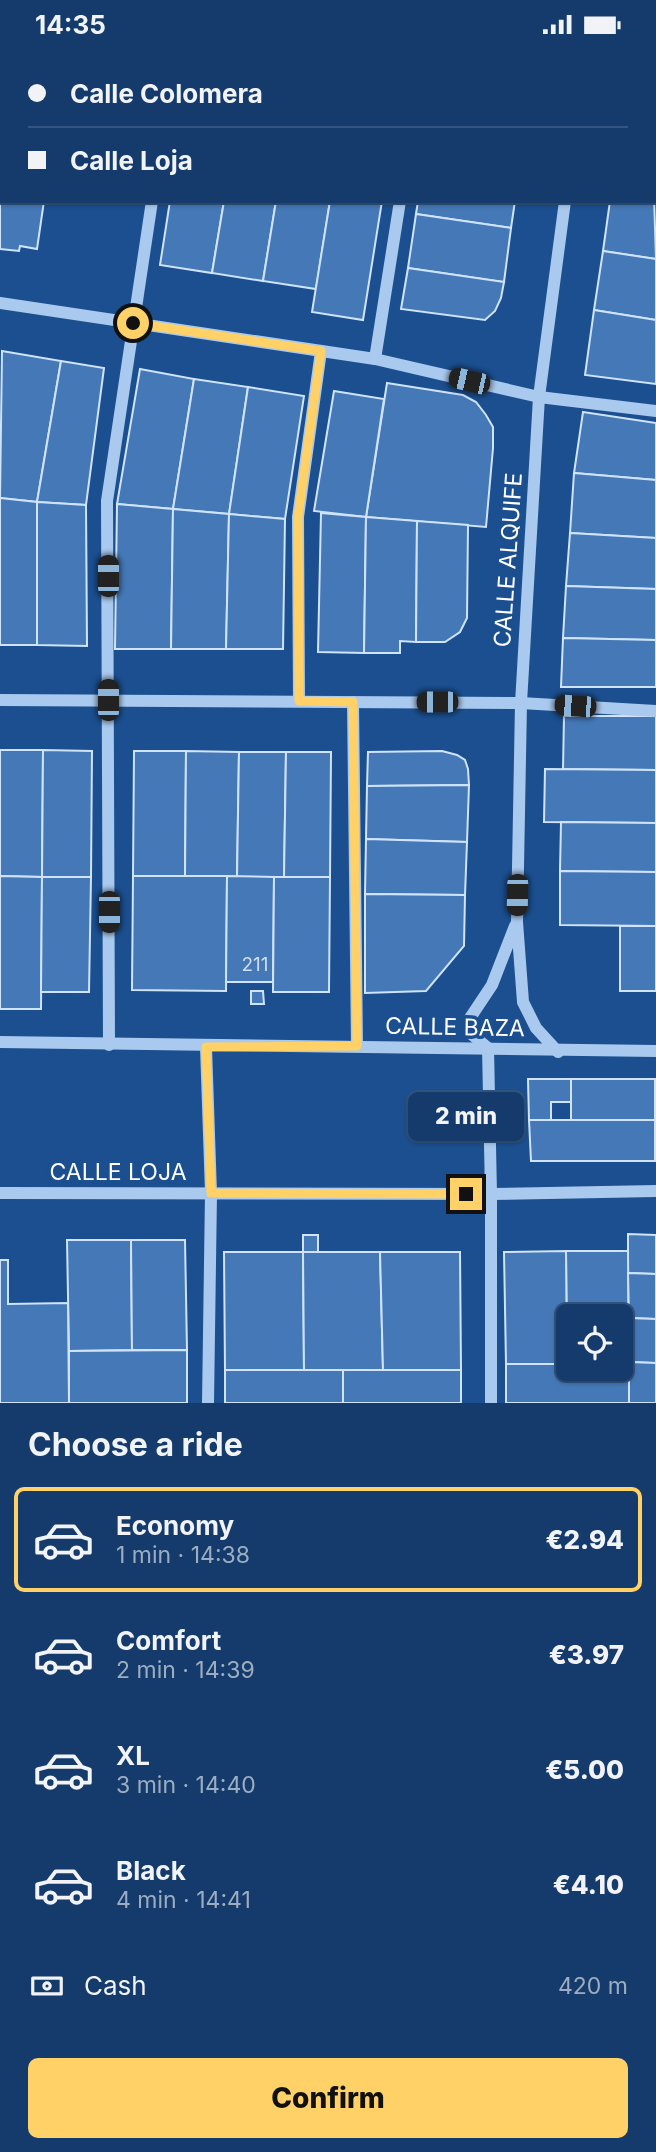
<!DOCTYPE html>
<html lang="en">
<head>
<meta charset="utf-8">
<style>
  :root { --surface:#143b6b; --page:#214673; --text:#f1f3f6; --muted:#9dadc1; --line:#33557e; --accent:#ffd166 }
  body { margin:0; font-family:Inter,sans-serif; background:var(--page); color:var(--text); height:100vh; display:flex; flex-direction:column; font-size:26px; white-space:nowrap }
  * { box-sizing:border-box; margin:0 }
  p { font-size:23px; color:var(--muted) }
  .icon { flex:none; width:38px; height:38px; fill:none; stroke:currentColor; stroke-width:2; stroke-linecap:round; stroke-linejoin:round }
  .map { position:relative; height:1354px; overflow:hidden }
  .sheet { display:flex; flex-direction:column; background:var(--surface); flex:1 }
  .sheet>* { flex:none }
  .guide { position:absolute; left:0px; top:0px; width:656px; height:154px; box-shadow:0 2px 5px #0004,0 0 0 2px var(--line); display:grid; align-content:center; height:154px; padding:0 28px; background:var(--surface) }
  .buttons { position:absolute; left:556px; top:1255px; display:grid; gap:14px }
  .buttons a { display:grid; place-items:center; width:77px; height:77px; border-radius:10px; background:var(--surface); box-shadow:0 2px 5px #0004,0 0 0 2px var(--line); font-size:35px }
  .end { position:absolute; width:32px; height:32px; margin:-16px; border:9px solid #ffd166; background:#111; box-shadow:0 0 0 4px #111 }
  .from { border-radius:50% }
  .bubble { position:absolute; height:49px; border-radius:10px; background:var(--surface); box-shadow:0 2px 5px #0004,0 0 0 2px var(--line); font-size:23px; font-weight:800; line-height:49px; text-align:center }
  .car { position:absolute; width:21px; height:42px; margin:-21px -10px; border-radius:9px; box-shadow:0 0 5px 2px #0007; background:linear-gradient(#222 24%,#8ab4d8 0 40%,#222 0 76%,#8ab4d8 0 86%,#222 0) }
  .guide b { display:flex; align-items:center; gap:24px; height:66px; font-size:26px }
  .guide b+b { border-top:2px solid var(--line) }
  .guide i { width:18px; height:18px; background:var(--text) }
  ul { padding:0; list-style:none }
  li { display:flex; align-items:center; gap:21px; height:105px; margin:0 14px 10px; padding:0 14px; border:4px solid transparent; border-radius:10px }
  li div { flex:1 }
  li b { display:block; font-size:26px }
  li em { font-style:normal; font-weight:800 }
  li.on { border-color:var(--accent) }
  li>.icon { width:63px; height:63px; stroke-width:1.5 }
  h2 { padding:0 28px; font-size:32px; line-height:84px }
  .pay { display:flex; align-items:center; gap:18px; height:77px; padding:0 28px; font-size:26px }
  .pay p { margin-inline-start:auto }
  .button { display:flex; gap:14px; margin-top:auto; padding:14px 28px }
  .button a { flex:1; height:80px; border-radius:10px; background:var(--accent); color:#111; font-size:28px; font-weight:800; line-height:80px; text-align:center }
  .status { display:flex; justify-content:space-between; align-items:center; height:49px; padding:0 35px; background:var(--surface); direction:ltr }
  .status svg { height:19px; fill:currentColor }
  .map>svg:first-child { display:block }
</style>
</head>
<body>
<div class="status"><b>14:35</b><svg viewBox="0 0 49 12"><path d="M0 12V9h3v3zM5 12V6h3v6zM10 12V3h3v9zM15 12V0h3v12zM26 1h20v11H26zM47 4h2v5h-2z"/></svg></div>
<div class="map">
<svg width="656" height="1354" viewBox="0 0 656 1354">
  <rect width="100%" height="100%" fill="#1b4f8f"/>
  <g fill="#4478b7" stroke="#cfe3fa" stroke-width="2">
    <path d="M0 0H43L2 2V77Z"/>
    <path d="M0 76 2 152H44L37 200 20 197 19 202 0 200Z"/>
    <path d="M654 147 656 210 603 202 610 152H654Z"/>
    <path d="M170 152H224L212 224 160 216Z"/>
    <path d="M224 152H276L263 232 212 224Z"/>
    <path d="M276 152H330L316 240 263 232Z"/>
    <path d="M330 152H382L363 271 312 263Z"/>
    <path d="M418 152H515L511 179 416 165Z"/>
    <path d="M416 165 511 179 504 233 408 219Z"/>
    <path d="M603 202 656 210V271L594 261Z"/>
    <path d="M408 219 504 233 501 249 495 262 485 271 401 260Z"/>
    <path d="M594 261 656 271V335L585 326Z"/>
    <path d="M2 302 61 312 37 453 0 449Z"/>
    <path d="M61 312 104 319 86 456 37 453Z"/>
    <path d="M140 320 194 330 173 460 117 455Z"/>
    <path d="M194 330 248 338 229 465 173 460Z"/>
    <path d="M387 334 463 346 476 353 486 366 493 378V399L486 478 366 468Z"/>
    <path d="M248 338 304 347 285 470 229 465Z"/>
    <path d="M334 342 384 350 366 468 314 462Z"/>
    <path d="M583 363 656 374V431L574 424Z"/>
    <path d="M574 424 656 431V489L570 484Z"/>
    <path d="M0 449 37 453V596H0Z"/>
    <path d="M37 453 86 456 87 597 37 596Z"/>
    <path d="M117 455 173 460 171 600H115Z"/>
    <path d="M173 460 229 465 226 600H171Z"/>
    <path d="M321 464 366 468 364 604 318 603Z"/>
    <path d="M229 465 285 470 283 600H226Z"/>
    <path d="M366 468 417 472 416 593 400 592V604H364Z"/>
    <path d="M417 472 468 476 467 569 460 583 445 593H416Z"/>
    <path d="M570 484 656 489V540L566 537Z"/>
    <path d="M566 537 656 540V591L563 589Z"/>
    <path d="M563 589 656 591V638H561Z"/>
    <path d="M564 667H656V721L563 720Z"/>
    <path d="M0 701H43L42 828 0 827Z"/>
    <path d="M43 701 92 702 91 828H42Z"/>
    <path d="M134 702H186L185 827H133Z"/>
    <path d="M186 702 239 703 237 828 185 827Z"/>
    <path d="M442 702 457 706 465 711 468 720 469 736 367 737 368 703Z"/>
    <path d="M239 703H286L284 828H237Z"/>
    <path d="M286 703H331L330 828H284Z"/>
    <path d="M545 720 656 721V774L544 773Z"/>
    <path d="M469 736 467 793 366 790 367 737Z"/>
    <path d="M561 773 656 774V823L560 822Z"/>
    <path d="M366 790 467 793 465 846 365 845Z"/>
    <path d="M560 822 656 823V877L560 876Z"/>
    <path d="M0 827 42 828 41 960H0Z"/>
    <path d="M133 827H227L226 942 132 941Z"/>
    <path d="M227 827 274 828 273 933H226Z"/>
    <path d="M42 828H91L89 943H41Z"/>
    <path d="M274 828H330L329 943H273Z"/>
    <path d="M365 845 465 846 464 897 426 942 365 944Z"/>
    <rect x="620" y="877" width="36" height="65"/>
    <path d="M251 942H263L264 955H251Z"/>
    <path d="M528 1030H571V1053H551V1071H529Z"/>
    <rect x="571" y="1030" width="84" height="41"/>
    <path d="M529 1071H655V1112H531Z"/>
    <path d="M628 1185 656 1186V1225L628 1224Z"/>
    <rect x="303" y="1186" width="15" height="17"/>
    <path d="M67 1191H131L132 1301 69 1302Z"/>
    <path d="M131 1191H185L187 1301H132Z"/>
    <path d="M566 1202H628L629 1314H621V1267H569L567 1315Z"/>
    <path d="M566 1202 567 1315H506L504 1203Z"/>
    <path d="M224 1203H303L304 1321H225Z"/>
    <path d="M303 1203H380L383 1321H304Z"/>
    <path d="M380 1203H460L461 1321H383Z"/>
    <path d="M0 1211H8V1255L68 1254 69 1354H0Z"/>
    <path d="M628 1224 656 1225V1270L629 1269Z"/>
    <path d="M629 1269 656 1270V1314L629 1313Z"/>
    <path d="M187 1301V1354H69V1302Z"/>
    <path d="M629 1313 656 1314V1354H629Z"/>
    <path d="M621 1314H629V1354H506V1315H569V1320H621Z"/>
    <rect x="225" y="1321" width="118" height="33"/>
    <rect x="343" y="1321" width="118" height="33"/>
  </g>
  <g fill="none" stroke-linecap="round" stroke-linejoin="round">
    <g stroke="#a9c9ee" stroke-width="12">
      <path d="M175 2V0"/>
      <path d="M423 2 424 0"/>
      <path d="M584 2 585 0"/>
      <path d="M0 254 375 310 539 348 656 362"/>
      <path d="M375 310 400 152"/>
      <path d="M0 651 521 654 656 662"/>
      <path d="M299 652 298 468 321 302"/>
      <path d="M353 653 357 997"/>
      <path d="M0 993 656 1002"/>
      <path d="M109 996 107 452 152 152"/>
      <path d="M206 998 211 1144 208 1354"/>
      <path d="M558 1003 536 979 523 953 517 873 521 654 539 348 565 152"/>
      <path d="M0 1144 491 1145 656 1142"/>
      <path d="M491 1354V1145L488 999 470 984V969L492 936 515 877"/>
    </g>
  </g>
  <g fill="none" stroke-linecap="round" stroke-linejoin="round">
    <path stroke="#ffd166" stroke-width="9" d="M133 274 321 302 298 467 299 652 353 653 357 997 206 998 211 1144 466 1145"/>
  </g>
  <g text-anchor="middle" stroke-width="7" stroke-linejoin="round" paint-order="stroke">
    <g font-size="19" fill="#d0dded">
      <text x="255" y="922">211</text>
    </g>
    <g font-size="23" fill="#fff" stroke="#1b4f8f">
      <text transform="translate(508 511) rotate(-86)" y="8">CALLE ALQUIFE</text>
      <text transform="translate(455 978) rotate(1)" y="8">CALLE BAZA</text>
      <text x="118" y="1131">CALLE LOJA</text>
    </g>
  </g>
</svg>
<div class="buttons">
<a><svg class="icon" aria-label="locate" viewBox="0 0 24 24"><circle cx="12" cy="12" r="6"/><path d="M12 2v4M12 18v4M2 12h4M18 12h4"/></svg></a>
</div>
<i class="end from" style="left:133px;top:274px"></i>
<i class="end" style="left:466px;top:1145px"></i>
<div class="bubble" style="left:408px;top:1043px;width:116px">2 min</div>
<i class="car" style="left:469px;top:332px;rotate:283deg"></i>
<i class="car" style="left:108px;top:527px;rotate:0deg"></i>
<i class="car" style="left:108px;top:651px;rotate:0deg"></i>
<i class="car" style="left:437px;top:653px;rotate:270deg"></i>
<i class="car" style="left:575px;top:657px;rotate:274deg"></i>
<i class="car" style="left:517px;top:846px;rotate:181deg"></i>
<i class="car" style="left:109px;top:863px;rotate:180deg"></i>
<div class="guide">
<b><i class="from"></i>Calle Colomera</b>
<b><i></i>Calle Loja</b>
</div>
</div>
<section class="sheet">
<h2>Choose a ride</h2>
<ul>
<li class="on"><svg class="icon" aria-label="car" viewBox="0 0 24 24"><path d="M5 17H2v-5l4-1 3-4h7l3 4 3 1v5h-3M9 17h6M6 11h13"/><circle cx="7" cy="17" r="2"/><circle cx="17" cy="17" r="2"/></svg><div><b>Economy</b><p>1 min · 14:38</p></div><em>€2.94</em></li>
<li><svg class="icon" aria-label="car" viewBox="0 0 24 24"><path d="M5 17H2v-5l4-1 3-4h7l3 4 3 1v5h-3M9 17h6M6 11h13"/><circle cx="7" cy="17" r="2"/><circle cx="17" cy="17" r="2"/></svg><div><b>Comfort</b><p>2 min · 14:39</p></div><em>€3.97</em></li>
<li><svg class="icon" aria-label="car" viewBox="0 0 24 24"><path d="M5 17H2v-5l4-1 3-4h7l3 4 3 1v5h-3M9 17h6M6 11h13"/><circle cx="7" cy="17" r="2"/><circle cx="17" cy="17" r="2"/></svg><div><b>XL</b><p>3 min · 14:40</p></div><em>€5.00</em></li>
<li><svg class="icon" aria-label="car" viewBox="0 0 24 24"><path d="M5 17H2v-5l4-1 3-4h7l3 4 3 1v5h-3M9 17h6M6 11h13"/><circle cx="7" cy="17" r="2"/><circle cx="17" cy="17" r="2"/></svg><div><b>Black</b><p>4 min · 14:41</p></div><em>€4.10</em></li>
</ul>
<div class="pay"><svg class="icon" aria-label="cash" viewBox="0 0 24 24"><path d="M3 7h18v10H3z"/><circle cx="12" cy="12" r="2"/></svg>Cash<p>420 m</p></div>
<div class="button"><a>Confirm</a></div>
</section>
</body>
</html>
